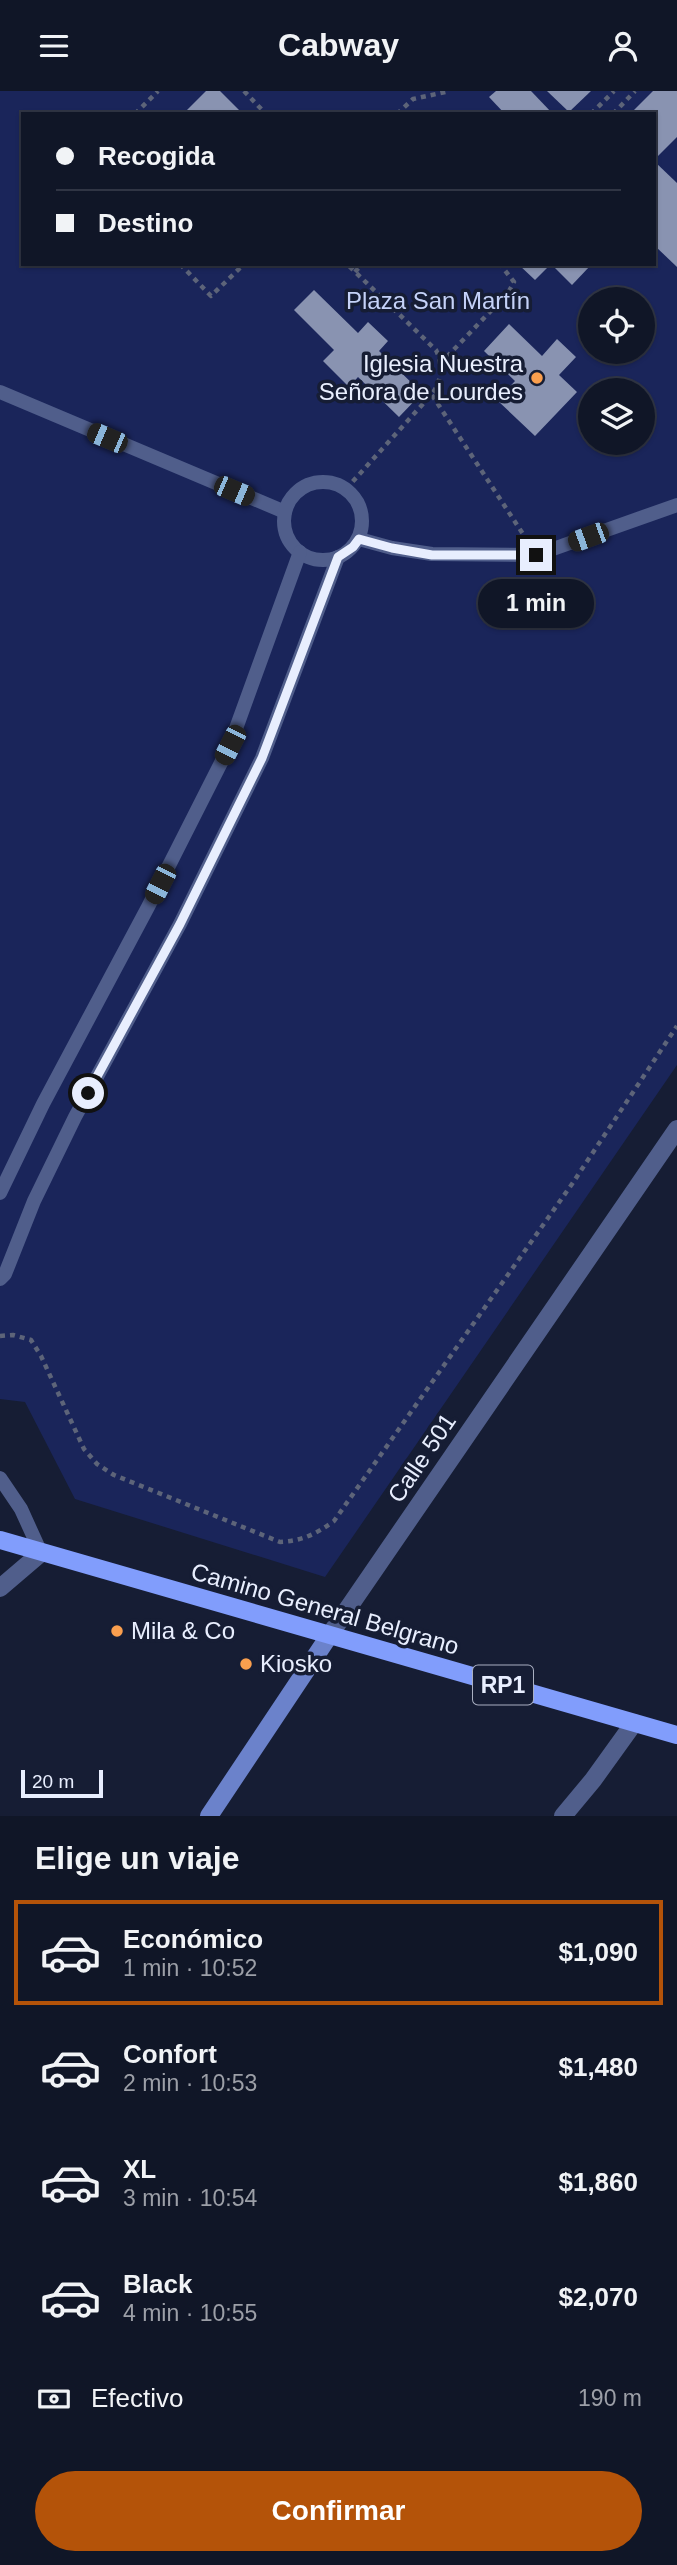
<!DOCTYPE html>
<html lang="es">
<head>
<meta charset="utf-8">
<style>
  :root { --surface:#101627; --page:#1e2333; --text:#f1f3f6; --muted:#9c9fa7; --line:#303544; --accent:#b45309 }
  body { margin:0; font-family:Arial,sans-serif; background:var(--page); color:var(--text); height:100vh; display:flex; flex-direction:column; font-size:26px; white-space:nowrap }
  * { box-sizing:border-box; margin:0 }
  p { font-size:23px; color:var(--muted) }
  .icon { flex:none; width:38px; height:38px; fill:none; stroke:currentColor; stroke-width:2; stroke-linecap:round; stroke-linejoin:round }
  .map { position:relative; height:1725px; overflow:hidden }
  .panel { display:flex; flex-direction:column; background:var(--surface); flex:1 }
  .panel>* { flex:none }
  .hud { position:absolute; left:21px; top:21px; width:635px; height:154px; border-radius:0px; box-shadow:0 2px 5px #0004,0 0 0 2px var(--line); display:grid; align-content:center; height:154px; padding:0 35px; background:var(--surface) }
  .buttons { position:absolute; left:578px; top:196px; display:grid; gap:14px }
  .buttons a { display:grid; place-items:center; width:77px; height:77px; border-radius:50%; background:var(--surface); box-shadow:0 2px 5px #0004,0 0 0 2px var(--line); font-size:35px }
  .scale { position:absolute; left:21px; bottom:18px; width:82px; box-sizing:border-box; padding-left:7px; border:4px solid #e8eefe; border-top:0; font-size:19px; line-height:24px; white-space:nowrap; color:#e8eefe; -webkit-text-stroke:5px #161d34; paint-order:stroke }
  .end { position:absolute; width:32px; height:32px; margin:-16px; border:9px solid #e8eefe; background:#111; box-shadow:0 0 0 4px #111 }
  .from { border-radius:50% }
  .bubble { position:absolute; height:49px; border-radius:24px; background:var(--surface); box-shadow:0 2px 5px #0004,0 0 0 2px var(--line); font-size:23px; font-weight:600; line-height:49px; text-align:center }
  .car { position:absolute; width:21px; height:42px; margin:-21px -10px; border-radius:9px; box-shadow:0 0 5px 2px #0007; background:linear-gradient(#222 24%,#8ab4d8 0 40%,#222 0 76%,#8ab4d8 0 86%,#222 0) }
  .hud b { display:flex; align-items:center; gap:24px; height:66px; font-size:26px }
  .hud b+b { border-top:2px solid var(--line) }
  .hud i { width:18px; height:18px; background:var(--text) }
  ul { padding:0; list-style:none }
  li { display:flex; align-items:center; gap:21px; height:105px; margin:0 14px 10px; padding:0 21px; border:4px solid transparent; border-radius:0px }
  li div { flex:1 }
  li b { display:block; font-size:26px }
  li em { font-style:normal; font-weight:600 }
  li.current { border-color:var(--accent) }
  li>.icon { width:63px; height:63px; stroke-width:1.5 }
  h2 { padding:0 35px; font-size:32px; line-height:84px }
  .pay { display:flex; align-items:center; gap:18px; height:77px; padding:0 35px; font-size:26px }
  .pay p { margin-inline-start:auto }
  .action { display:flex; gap:14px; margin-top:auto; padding:14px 35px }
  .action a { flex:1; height:80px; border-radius:42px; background:var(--accent); color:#fff; font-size:28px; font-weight:600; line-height:80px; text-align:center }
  header { display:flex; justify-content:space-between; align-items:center; height:91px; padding:0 35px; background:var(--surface); font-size:32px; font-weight:600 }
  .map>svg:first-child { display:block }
</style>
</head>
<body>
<header><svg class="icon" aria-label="menu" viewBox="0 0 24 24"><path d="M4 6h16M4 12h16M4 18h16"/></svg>Cabway<svg class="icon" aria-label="person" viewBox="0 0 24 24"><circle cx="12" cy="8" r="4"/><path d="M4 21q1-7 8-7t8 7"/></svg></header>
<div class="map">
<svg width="677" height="1725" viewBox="0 0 677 1725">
  <rect width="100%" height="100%" fill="#161d34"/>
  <path fill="#1a255a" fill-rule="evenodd" d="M0 0H677V974L325 1486 75 1408 25 1311 0 1308ZM23 23H654V173H23ZM590 208H642V261H590ZM590 299H642V352H590Z"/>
  <g fill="#8993b1">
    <path d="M206 0H220L243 23H183Z"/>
    <path d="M496 0H531L553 23H505L489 6Z"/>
    <path d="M547 0H591L569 21Z"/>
    <path d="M653 0H677V46L654 69V23H630Z"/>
    <path d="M654 70 677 92V176L654 154Z"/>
    <path d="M518 173H551L535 189Z"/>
    <path d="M551 173H588L590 175 572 194Z"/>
    <path d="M314 199 358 242 368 231 388 250 379 260 422 302 399 326 358 286 349 296 323 270 334 259 294 219Z"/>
    <path d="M509 233 542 265 557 248 576 266 559 284 577 301 535 345 497 309 515 290 484 260Z"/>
  </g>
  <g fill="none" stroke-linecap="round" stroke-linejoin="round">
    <g stroke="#5d6479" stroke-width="4.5" stroke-dasharray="5 5" stroke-linecap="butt">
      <path d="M244 0 266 23"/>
      <path d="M135 23 158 0"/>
      <path d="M397 23 413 8 450 0"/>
      <path d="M591 23 614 0"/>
      <path d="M613 23 635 0"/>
      <path d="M180 173 211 205 244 173"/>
      <path d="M355 181 362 173"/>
      <path d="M440 273 508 202 514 191 500 173"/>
      <path d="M432 304 523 443"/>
      <path d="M346 398 431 304C442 291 443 274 436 259L347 173"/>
      <path d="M0 1245 13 1244 31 1249 41 1265 84 1358 97 1373 114 1384 280 1451C302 1450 316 1443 334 1430L572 1093 677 935"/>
    </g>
    <g stroke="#505e8b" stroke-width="14">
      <path d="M0 301 285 421"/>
      <circle cx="323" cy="430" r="39"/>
      <path d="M359 448 392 457 432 463 536 464 677 414"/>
      <path d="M0 1102 43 1013 148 816 230 654 300 461"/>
      <path d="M0 1188 5 1183 34 1110 75 1026 180 833 262 667 338 466"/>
      <path d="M0 1387 21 1418 41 1462"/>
    </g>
    <g stroke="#505e8b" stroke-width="18">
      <path d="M0 1497 41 1462"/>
      <path d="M329 1545 677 1038"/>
      <path d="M563 1725 593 1689 634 1632"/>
    </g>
    <path stroke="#6b82cb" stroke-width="18" d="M209 1725 329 1545"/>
    <path stroke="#819dfc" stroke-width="18" d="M0 1449 677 1644"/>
  </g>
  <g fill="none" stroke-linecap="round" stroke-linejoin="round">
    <path stroke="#e8eefe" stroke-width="9" d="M88 1002 180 833 262 667 338 466 353 456 359 448 392 457 432 464H536"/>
  </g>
  <g fill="#fa9f4e" stroke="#161d34" stroke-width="2.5">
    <circle cx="537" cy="287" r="7"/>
    <circle cx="117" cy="1540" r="7"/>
    <circle cx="246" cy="1573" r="7"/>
  </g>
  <g text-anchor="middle" stroke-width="7" stroke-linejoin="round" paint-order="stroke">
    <rect fill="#161d34" stroke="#a9afc1" stroke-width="2" x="473" y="1574.5" width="60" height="39" rx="5"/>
    <g font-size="23" font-weight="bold" fill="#e8eefe">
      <text x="503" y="1602">RP1</text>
    </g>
    <g font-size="24" fill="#c5d2f8" stroke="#161d34">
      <text x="438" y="218">Plaza San Martín</text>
    </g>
    <g font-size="24" fill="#e8eefe" stroke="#161d34" text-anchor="start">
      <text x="523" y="281" text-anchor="end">Iglesia Nuestra<tspan x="523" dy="28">Señora de Lourdes</tspan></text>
      <text x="131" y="1548">Mila &amp; Co</text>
      <text x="260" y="1581">Kiosko</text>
    </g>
    <g font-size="24" fill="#e8eefe" stroke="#161d34">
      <text transform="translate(422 1367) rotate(-56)" y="8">Calle 501</text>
      <text transform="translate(325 1518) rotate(16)" y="8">Camino General Belgrano</text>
    </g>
  </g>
</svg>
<div class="buttons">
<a><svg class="icon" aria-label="locate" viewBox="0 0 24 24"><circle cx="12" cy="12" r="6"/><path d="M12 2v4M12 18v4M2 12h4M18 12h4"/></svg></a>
<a><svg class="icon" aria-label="layers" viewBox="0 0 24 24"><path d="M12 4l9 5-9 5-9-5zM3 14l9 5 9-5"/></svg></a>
</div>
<div class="scale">20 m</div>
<i class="end from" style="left:88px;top:1002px"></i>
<i class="end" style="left:536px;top:464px"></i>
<div class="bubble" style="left:478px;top:488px;width:116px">1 min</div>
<i class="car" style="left:107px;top:347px;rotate:293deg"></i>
<i class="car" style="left:234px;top:400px;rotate:113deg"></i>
<i class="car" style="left:588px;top:446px;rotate:250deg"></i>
<i class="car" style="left:230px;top:654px;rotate:207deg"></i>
<i class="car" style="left:160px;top:793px;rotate:207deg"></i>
<div class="hud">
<b><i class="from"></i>Recogida</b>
<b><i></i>Destino</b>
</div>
</div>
<section class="panel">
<h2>Elige un viaje</h2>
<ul>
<li class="current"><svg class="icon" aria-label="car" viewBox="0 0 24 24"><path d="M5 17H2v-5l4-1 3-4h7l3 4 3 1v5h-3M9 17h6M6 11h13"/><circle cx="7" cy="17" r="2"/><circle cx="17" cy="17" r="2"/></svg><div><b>Económico</b><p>1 min · 10:52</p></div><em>$1,090</em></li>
<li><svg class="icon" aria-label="car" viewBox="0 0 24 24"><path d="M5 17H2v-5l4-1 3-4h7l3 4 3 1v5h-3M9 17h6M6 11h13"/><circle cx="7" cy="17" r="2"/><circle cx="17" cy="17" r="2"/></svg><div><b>Confort</b><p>2 min · 10:53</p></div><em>$1,480</em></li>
<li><svg class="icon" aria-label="car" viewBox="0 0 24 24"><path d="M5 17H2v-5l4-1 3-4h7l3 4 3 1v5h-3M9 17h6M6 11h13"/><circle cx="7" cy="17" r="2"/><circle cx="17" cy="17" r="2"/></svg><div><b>XL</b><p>3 min · 10:54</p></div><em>$1,860</em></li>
<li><svg class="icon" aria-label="car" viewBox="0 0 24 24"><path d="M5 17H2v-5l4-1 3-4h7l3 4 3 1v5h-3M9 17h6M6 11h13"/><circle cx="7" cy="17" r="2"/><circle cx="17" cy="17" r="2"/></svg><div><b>Black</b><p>4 min · 10:55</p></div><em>$2,070</em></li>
</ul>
<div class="pay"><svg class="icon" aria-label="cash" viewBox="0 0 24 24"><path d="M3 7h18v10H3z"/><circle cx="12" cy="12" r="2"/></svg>Efectivo<p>190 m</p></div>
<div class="action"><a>Confirmar</a></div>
</section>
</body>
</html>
